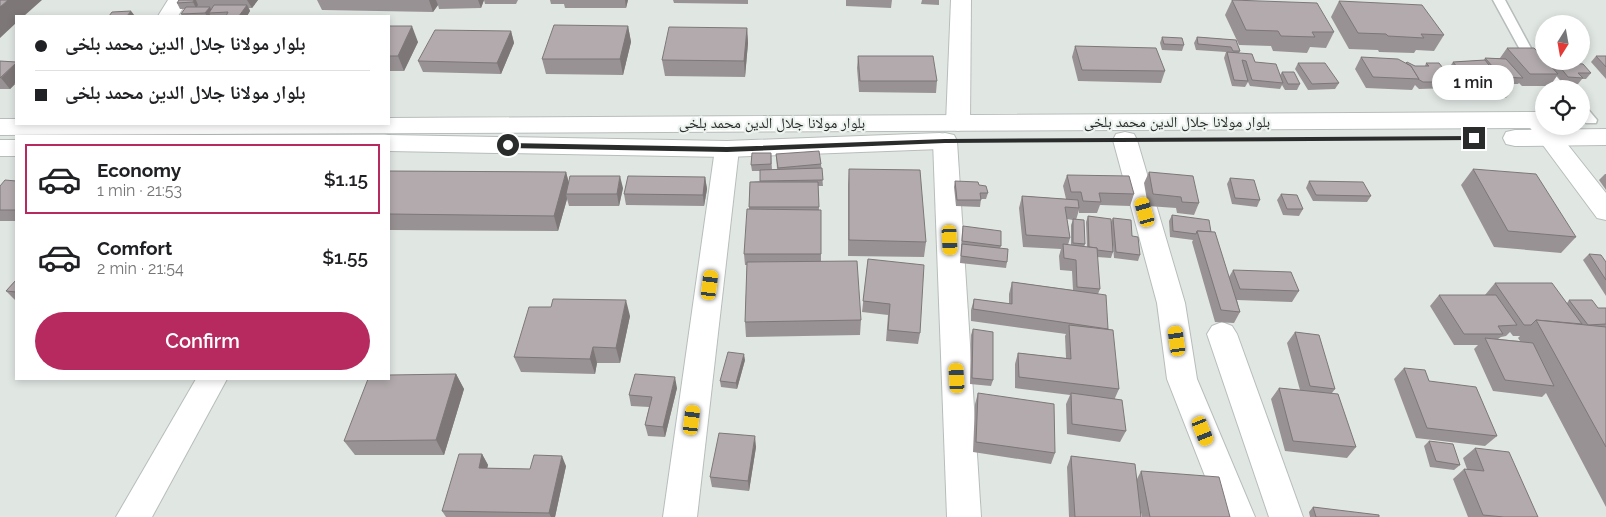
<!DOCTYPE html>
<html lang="en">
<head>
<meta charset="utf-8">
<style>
  :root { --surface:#fff; --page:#f2f2f2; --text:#202124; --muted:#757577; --line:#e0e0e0; --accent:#b72a5f }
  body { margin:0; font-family:Raleway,"Noto Naskh Arabic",sans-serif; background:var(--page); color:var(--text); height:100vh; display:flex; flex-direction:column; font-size:19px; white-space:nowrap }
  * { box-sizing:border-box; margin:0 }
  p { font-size:16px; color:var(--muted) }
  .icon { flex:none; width:28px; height:28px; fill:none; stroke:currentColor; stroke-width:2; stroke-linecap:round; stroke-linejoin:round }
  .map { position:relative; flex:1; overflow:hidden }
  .side { position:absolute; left:15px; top:135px; width:375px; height:245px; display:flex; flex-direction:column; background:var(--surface); border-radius:0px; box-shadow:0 2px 8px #0003 }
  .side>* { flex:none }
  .hud { position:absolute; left:15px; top:15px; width:375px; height:110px; border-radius:0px; box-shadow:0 2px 8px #0003; display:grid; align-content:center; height:110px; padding:0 20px; background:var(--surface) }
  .needle { width:32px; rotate:191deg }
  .fabs { position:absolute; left:1535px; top:15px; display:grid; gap:10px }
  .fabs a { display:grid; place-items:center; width:55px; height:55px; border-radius:50%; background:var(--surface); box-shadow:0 2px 8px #0003; font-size:25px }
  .end { position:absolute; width:22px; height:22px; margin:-11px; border:6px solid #2a2c2b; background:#fff; box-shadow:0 0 0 2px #fff }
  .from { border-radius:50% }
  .bubble { position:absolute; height:35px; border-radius:18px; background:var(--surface); box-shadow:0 2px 8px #0003; font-size:16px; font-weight:600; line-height:35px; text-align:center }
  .car { position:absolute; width:15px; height:30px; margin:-15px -8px; border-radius:6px; box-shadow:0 0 4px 1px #0007; background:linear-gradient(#f5c518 24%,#345 0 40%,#f5c518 0 76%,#345 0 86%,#f5c518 0) }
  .hud b { display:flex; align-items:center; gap:18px; height:48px; font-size:19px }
  .hud b+b { border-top:1px solid var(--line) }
  .hud i { width:12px; height:12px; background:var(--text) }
  ul { padding:9px 0 0; list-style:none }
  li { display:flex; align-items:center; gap:15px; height:70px; margin:0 10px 8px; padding:0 10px; border:2px solid transparent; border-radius:0px }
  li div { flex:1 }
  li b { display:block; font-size:19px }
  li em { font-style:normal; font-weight:600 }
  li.current { border-color:var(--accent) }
  li>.icon { width:45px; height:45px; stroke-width:1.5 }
  .button { display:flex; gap:10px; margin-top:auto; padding:10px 20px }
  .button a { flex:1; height:58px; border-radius:30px; background:var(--accent); color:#fff; font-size:20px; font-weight:600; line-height:58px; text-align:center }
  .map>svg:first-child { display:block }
</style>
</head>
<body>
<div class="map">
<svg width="1606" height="517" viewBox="0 0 1606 517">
  <rect width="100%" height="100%" fill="#e0e7e3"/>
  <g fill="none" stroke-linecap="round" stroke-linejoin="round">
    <defs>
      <g id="lane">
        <path d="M1493 0H1505L1532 50 1568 89H1555L1523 55Z"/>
        <path d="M1581 106 1586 107 1597 120 1596 123H1586L1581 118Z"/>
      </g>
      <g id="street">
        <path d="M168 0H188L178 16H158Z"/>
        <path d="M951 0H971L970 123 966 128 958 131 950 128 946 123Z"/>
        <path d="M1536 112 1544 115V126H1553L1606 193V220L1597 218 1528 125 1524 120 1528 115Z"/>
        <path d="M1125 132 1134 134 1137 140 1185 303 1197 379 1255 517H1221L1167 379 1157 303 1113 140 1116 134Z"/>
        <path d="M945 133 954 135 957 141 981 517H947L933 141 936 135Z"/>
        <path d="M727 141 736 143 739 149 697 517H663L715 149 718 143Z"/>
        <path d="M1222 322 1232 326 1237 334 1303 517H1269L1207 334 1212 326Z"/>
        <path d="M196 379H227L152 517H116Z"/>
      </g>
      <g id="primary">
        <path d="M1544 112V126H1549L1544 128 0 135V119H16V124H389V118Z"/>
        <path d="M1606 129V145L1515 146 1506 144 1503 138 1506 132 1515 130Z"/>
        <path d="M940 133 949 135 952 141 949 147 940 149 727 157 389 151V136H385L389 135 727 141Z"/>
        <rect x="0" y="140" width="16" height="16"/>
      </g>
    </defs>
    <use href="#lane" stroke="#b7bdba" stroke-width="3"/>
    <use href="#street" stroke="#b7bdba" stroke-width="2"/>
    <use href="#primary" stroke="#b7bdba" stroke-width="2"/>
    <use href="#lane" fill="#fff" fill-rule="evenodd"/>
    <use href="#street" fill="#fff" fill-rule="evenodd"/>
    <use href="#primary" fill="#fff" fill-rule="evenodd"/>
  </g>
  <g fill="#999294" fill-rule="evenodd">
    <path d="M179 0H258L252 8H249L250 11 247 16H183L181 14 185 9H180L177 3Z"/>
    <path d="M317 0H518L516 4H485L484 0 481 8 439 9 438 5 433 12 322 10Z"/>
    <path d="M550 0H628L626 8H565L564 4H551Z"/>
    <path d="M673 0H748V4L674 3Z"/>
    <path d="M846 0H892L891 8 846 6Z"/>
    <path d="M922 0H939V5L921 4Z"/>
    <path d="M1232 0 1334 32 1326 48 1310 47 1307 53 1273 51 1271 46 1239 45 1225 15Z"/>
    <path d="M1339 1 1444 35 1434 51 1416 50 1414 53 1379 52 1378 50 1349 49 1331 17Z"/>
    <path d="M389 26 418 42 404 71H389Z"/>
    <path d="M628 26 631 42 623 75 546 74 542 59Z"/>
    <path d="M747 28 748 43 745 77 665 76 662 60Z"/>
    <path d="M511 31 514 43 501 74 423 72 418 61Z"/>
    <path d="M1162 37 1184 45 1182 51 1162 50 1160 43Z"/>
    <path d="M1197 37 1236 40 1240 51 1239 53 1255 62 1280 75 1282 72 1300 84 1297 90H1285L1282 85 1280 89 1250 86 1248 82 1245 87 1232 86 1224 58 1226 52 1196 50 1194 43Z"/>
    <path d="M1075 46 1165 71 1161 83 1078 81 1072 57Z"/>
    <path d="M1507 48 1552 67 1556 62 1591 73 1586 79H1582L1578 84H1563L1557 76 1550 86H1522L1519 83 1518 84H1504L1511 92 1506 98H1486L1477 86 1478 84 1462 85 1449 68 1453 62 1484 60 1485 58H1500Z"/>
    <path d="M858 56 937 81 936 93 859 92 857 68Z"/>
    <path d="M1596 56H1606V79L1591 62Z"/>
    <path d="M1361 57 1406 63 1415 66H1425L1426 63 1454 82 1450 88 1419 89 1415 85 1412 90 1366 88 1355 69Z"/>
    <path d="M0 61 16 62V86L15 84 10 89H0Z"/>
    <path d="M1298 63 1339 83 1335 89 1308 90 1295 69Z"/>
    <path d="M771 153 772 170 777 169 776 154 821 164 823 186H818L819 210H821V261L861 320 860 335 746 337 745 322 747 265H745L744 254 749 209 750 182 760 181V171H752L751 165Z"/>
    <path d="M849 169 926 242 924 257 848 256V185Z"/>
    <path d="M1473 169 1576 237 1561 253 1494 247 1461 185Z"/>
    <path d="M389 171 566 172 569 183 623 188 619 206H569L567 199 558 231 389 230Z"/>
    <path d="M1149 172 1199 203 1194 215 1177 213 1176 208 1148 206 1144 183Z"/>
    <path d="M1605 174H1606V190L1599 180Z"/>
    <path d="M1067 175 1134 194 1130 206 1100 205 1097 213H1079V210L1076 220 1085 244 1084 247H1087L1086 222 1088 216 1111 222 1113 218 1132 236 1140 255 1138 261 1114 258 1113 245V252L1111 258 1097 257 1100 289 1098 294 1108 329V330L1119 389 1115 398 1126 431 1120 442 1067 434 1066 404 1070 395 1015 388V364L1018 353 1066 358 1065 336 1066 334 971 321V310L974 299 1009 304V294L1012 282 1073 290 1072 271 1060 270 1059 256 1061 249 1023 247 1019 208 1022 196 1066 199 1063 186ZM1067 219 1073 220 1071 225V245H1068L1070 238Z"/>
    <path d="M705 177 707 189 704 206 626 205 624 194Z"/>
    <path d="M1230 178 1260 200 1257 207 1232 204 1227 184Z"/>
    <path d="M16 181V221H0V186Z"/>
    <path d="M955 181 979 185 988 193 986 199H981L980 207 956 206 954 187Z"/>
    <path d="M1309 181 1371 196 1367 202 1313 201 1306 188Z"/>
    <path d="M1281 194 1303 209 1299 216 1283 215 1277 200Z"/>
    <path d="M1172 215 1211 232 1229 277 1233 270 1299 291 1292 302 1237 300 1240 312 1234 323 1215 322 1192 242 1193 240 1170 237 1169 221Z"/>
    <path d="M963 226 1001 246 1000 248 1007 262 1006 268 960 263 962 232Z"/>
    <path d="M1589 254 1606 262V296L1583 260Z"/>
    <path d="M868 259 920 333 918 344 886 341 888 315 862 312Z"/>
    <path d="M16 280V301L6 291Z"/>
    <path d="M1495 283 1567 303 1569 300 1598 308H1606V507L1546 393 1542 397 1493 391 1474 349 1478 345H1454L1430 306 1439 295H1485ZM1510 332 1513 336H1520L1518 338 1520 341 1498 339 1501 337 1506 336Z"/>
    <path d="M630 316 620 363H597L595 374 521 372 514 357Z"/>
    <path d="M973 329 993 380 991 386 970 384 971 335Z"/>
    <path d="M1295 332 1335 389 1332 393 1356 447 1347 458 1285 451 1271 399 1279 388 1300 390 1287 343Z"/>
    <path d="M745 360 737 389 721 387 720 381Z"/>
    <path d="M1404 368 1429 381 1497 436 1485 446 1416 438 1394 379Z"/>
    <path d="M456 374 464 389 444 455H355L344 441Z"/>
    <path d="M677 388 665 437 648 436 645 425 649 407 631 406 629 395Z"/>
    <path d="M978 393 1055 453 1051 464 973 452 975 404Z"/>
    <path d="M1429 441 1460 465 1454 470 1430 467 1424 446Z"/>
    <path d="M756 447 749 491 712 487 710 477Z"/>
    <path d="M1475 448 1538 517H1468L1453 479 1464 469H1467L1463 458Z"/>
    <path d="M482 454 488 465 487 468 530 469 566 466 555 517H446L442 511Z"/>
    <path d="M1071 456 1137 479 1141 471 1230 517H1142L1140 508 1141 517H1069L1067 467Z"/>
    <path d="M1313 507 1379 517H1310L1309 512Z"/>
  </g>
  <g fill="#7d7778">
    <path d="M8 0H42L24 16H16V23L0 38V7Z"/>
    <path d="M194 0H196L198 5 196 8 193 2Z"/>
    <path d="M247 0H258L252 8Z"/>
    <path d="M429 0H436L438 5 433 12Z"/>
    <path d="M478 0H484L481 8Z"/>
    <path d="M625 0H628L626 8Z"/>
    <path d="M247 5 250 11 247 16H239Z"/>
    <path d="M210 7 213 13H209L211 16H207L205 13Z"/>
    <path d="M131 11 135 16H127Z"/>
    <path d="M412 26 418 42 404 71 398 56Z"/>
    <path d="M628 26 631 42 623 75 620 59Z"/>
    <path d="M747 28 748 43 745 77 744 61Z"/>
    <path d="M511 31 514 43 501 74 497 63Z"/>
    <path d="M16 63V83H14L15 84 10 89 1 78Z"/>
    <path d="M566 172 570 188 566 194 567 199 558 231 554 216Z"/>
    <path d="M620 176 623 188 619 206 617 194Z"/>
    <path d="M705 177 707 189 704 206 703 195Z"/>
    <path d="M626 300 630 316 620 363 616 348Z"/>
    <path d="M593 347 597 363 595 374 590 359Z"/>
    <path d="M744 354 745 360 737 389 736 383Z"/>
    <path d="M456 374 464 389 444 455 436 440Z"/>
    <path d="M675 377 677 388 665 437 663 427Z"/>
    <path d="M755 436 756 447 749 491 748 481Z"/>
    <path d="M482 454 488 465 485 478 479 468Z"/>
    <path d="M562 456 566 466 555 517H551L549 513Z"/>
  </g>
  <g fill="#b2aaac" stroke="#7d7778">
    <path d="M0 0H8L0 7Z"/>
    <path d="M179 0H194L193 2 177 3Z"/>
    <path d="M1232 0 1317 3 1334 32H1312L1315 37 1281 36 1278 31 1246 30Z"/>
    <path d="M1339 1 1422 5 1444 35 1421 34 1424 38 1388 36 1386 34 1358 33Z"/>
    <path d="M214 5H247L239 16H226L228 12 209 13Z"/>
    <path d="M186 7H210L205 13 181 14Z"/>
    <path d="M131 11 127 16H109L112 12Z"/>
    <path d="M554 25 628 26 620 59H542Z"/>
    <path d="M389 26H412L398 56H389Z"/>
    <path d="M669 27 747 28 744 61 662 60Z"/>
    <path d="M435 30 511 31 497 63 418 61Z"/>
    <path d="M1162 37 1182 38 1184 45 1164 44Z"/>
    <path d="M1197 37 1236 40 1240 51H1233L1231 47 1198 44Z"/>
    <path d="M1075 46 1156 48 1165 71 1082 70Z"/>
    <path d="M1507 48H1534L1544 58V61H1546L1558 74H1530Z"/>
    <path d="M1227 52 1252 54 1255 62 1276 64 1283 83 1252 80 1246 61 1242 60 1248 81 1234 80Z"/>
    <path d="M858 56H933L937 81H860Z"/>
    <path d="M1596 56H1606V67Z"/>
    <path d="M1361 57 1398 59 1411 66 1419 79 1373 77Z"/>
    <path d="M1485 58 1506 59 1523 78 1502 77Z"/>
    <path d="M1485 60 1499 78 1467 79 1453 62Z"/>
    <path d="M0 61 16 62V63L0 78Z"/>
    <path d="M1407 62 1415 66H1429L1426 63H1439L1454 82H1423L1418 79H1419L1411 66 1406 63Z"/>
    <path d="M1556 62 1583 64 1591 73H1578L1583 78 1568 77Z"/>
    <path d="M1298 63H1325L1339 83 1312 84Z"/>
    <path d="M1282 72H1294L1300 84H1288Z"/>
    <path d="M1481 80H1502L1511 92H1490Z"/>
    <path d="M819 151 821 164 778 168 776 154Z"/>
    <path d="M752 153H771V164L751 165Z"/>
    <path d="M822 168 823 180 760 181V170Z"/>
    <path d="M849 169 920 170 926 242 849 240Z"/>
    <path d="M1473 169 1536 174 1576 237 1508 231Z"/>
    <path d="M389 171 566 172 554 216 389 214Z"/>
    <path d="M1149 172 1193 176 1199 203 1182 202 1181 197 1153 194Z"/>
    <path d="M1067 175 1129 176 1134 194 1099 193 1101 202 1083 201 1081 192H1071Z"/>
    <path d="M570 176H620L617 194H566Z"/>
    <path d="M628 176 705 177 703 195 624 194Z"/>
    <path d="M1230 178 1254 180 1260 200 1235 198Z"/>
    <path d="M5 180 16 181V210H0V186Z"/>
    <path d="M955 181 978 182 979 185 986 186 988 193H980L981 200H957Z"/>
    <path d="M1309 181 1363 182 1371 196 1316 195Z"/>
    <path d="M750 182H818L819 207H749Z"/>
    <path d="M1281 194 1297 195 1303 209H1287Z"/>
    <path d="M1022 196 1078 200 1079 208 1065 207 1070 238 1026 235Z"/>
    <path d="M747 209 821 210V254H744Z"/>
    <path d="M1172 215 1209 220 1211 232 1197 231 1196 234 1173 231Z"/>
    <path d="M1088 216 1111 219 1113 252 1097 250V248L1089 247Z"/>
    <path d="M1113 218 1131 220 1132 236 1138 237 1140 255 1116 252Z"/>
    <path d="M1073 219 1084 220 1085 244 1073 243Z"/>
    <path d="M963 226 1001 231V246L962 241Z"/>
    <path d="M1197 231 1215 232 1240 312 1221 310Z"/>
    <path d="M962 244 1008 249 1007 262 961 256Z"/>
    <path d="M1063 244 1097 248 1100 289 1077 287 1076 260 1064 258Z"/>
    <path d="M1589 254 1601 255 1606 262V280Z"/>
    <path d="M868 259 924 265 920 333 888 330 890 304 863 301Z"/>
    <path d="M857 261 861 320 745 322 747 262Z"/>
    <path d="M1233 270 1291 272 1299 291 1240 289Z"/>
    <path d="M16 280V292L6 291Z"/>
    <path d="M1012 282 1106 295 1108 329 973 309 974 299 1012 304Z"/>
    <path d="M1495 283H1552L1582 324 1536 320 1531 325H1524Z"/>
    <path d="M1439 295H1496L1517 325 1498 326 1503 334H1464Z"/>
    <path d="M553 299 626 300 616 348 593 347 590 359 514 357 529 307H551Z"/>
    <path d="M1569 300H1592L1598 308H1606V324L1588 325Z"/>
    <path d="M1536 320 1606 327V447Z"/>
    <path d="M1069 325 1113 330 1119 389 1019 377 1018 353 1071 359Z"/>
    <path d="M973 329 993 332V380L972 378Z"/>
    <path d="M1295 332 1319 335 1335 389 1310 386Z"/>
    <path d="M1485 338 1533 343 1554 386 1505 380Z"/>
    <path d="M728 352 744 354 736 383 720 381Z"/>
    <path d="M1404 368 1425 370 1429 381 1476 387 1497 436 1427 428Z"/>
    <path d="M456 374 436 440 344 441 368 379H389V375Z"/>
    <path d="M635 374 675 377 663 427 645 425 652 397 629 395Z"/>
    <path d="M1279 388 1338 394 1356 447 1293 441Z"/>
    <path d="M978 393 1054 404 1055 453 976 442Z"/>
    <path d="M1071 393 1122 400 1126 431 1072 424Z"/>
    <path d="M719 433 755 436 748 481 710 477Z"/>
    <path d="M1429 441 1453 444 1460 465 1436 461Z"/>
    <path d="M1475 448 1509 452 1538 517H1504L1483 515 1464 469 1484 471Z"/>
    <path d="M459 454H482L479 468 530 469 534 455 562 456 549 513 442 511Z"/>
    <path d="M1071 456 1135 464 1141 517H1075Z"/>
    <path d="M1141 471 1219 477 1230 517H1150Z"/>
    <path d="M1313 507 1379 515V517H1316Z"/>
  </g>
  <path fill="#2a2c2b" d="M1474 136H1477V140L945 143 727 152 508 148 505 145 508 143 727 147 945 139Z"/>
  <g text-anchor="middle" stroke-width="4.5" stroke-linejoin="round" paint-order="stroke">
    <g font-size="15" fill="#2a2c2b" stroke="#edf4f0">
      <text x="1177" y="127">بلوار مولانا جلال الدین محمد بلخی</text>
      <text x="772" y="128">بلوار مولانا جلال الدین محمد بلخی</text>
    </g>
  </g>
</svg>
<div class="fabs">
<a><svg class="needle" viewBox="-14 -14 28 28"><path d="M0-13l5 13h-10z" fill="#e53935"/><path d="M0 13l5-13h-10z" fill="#757577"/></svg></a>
<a><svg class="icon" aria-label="locate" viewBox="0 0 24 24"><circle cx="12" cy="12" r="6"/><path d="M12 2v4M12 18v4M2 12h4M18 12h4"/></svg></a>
</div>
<i class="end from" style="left:508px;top:145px"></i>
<i class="end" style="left:1474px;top:138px"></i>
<div class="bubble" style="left:1432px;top:65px;width:82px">1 min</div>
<i class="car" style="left:1145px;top:212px;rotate:344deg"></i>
<i class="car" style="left:950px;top:240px;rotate:177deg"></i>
<i class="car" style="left:710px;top:285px;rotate:7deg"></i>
<i class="car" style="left:1177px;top:341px;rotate:352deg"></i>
<i class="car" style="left:957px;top:378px;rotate:357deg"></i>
<i class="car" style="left:692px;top:420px;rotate:7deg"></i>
<i class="car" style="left:1203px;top:431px;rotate:158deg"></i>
<div class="hud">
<b><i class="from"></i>بلوار مولانا جلال الدین محمد بلخی</b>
<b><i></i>بلوار مولانا جلال الدین محمد بلخی</b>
</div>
<section class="side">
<ul>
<li class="current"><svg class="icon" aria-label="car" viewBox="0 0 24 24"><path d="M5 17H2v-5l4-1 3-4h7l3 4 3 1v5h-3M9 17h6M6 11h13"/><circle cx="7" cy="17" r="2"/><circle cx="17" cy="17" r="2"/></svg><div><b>Economy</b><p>1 min · 21:53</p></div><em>$1.15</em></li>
<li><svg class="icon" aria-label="car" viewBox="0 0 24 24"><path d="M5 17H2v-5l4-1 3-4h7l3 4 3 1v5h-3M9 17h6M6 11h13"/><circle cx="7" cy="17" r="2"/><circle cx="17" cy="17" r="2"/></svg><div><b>Comfort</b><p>2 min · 21:54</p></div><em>$1.55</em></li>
</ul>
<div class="button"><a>Confirm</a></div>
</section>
</div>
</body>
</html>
